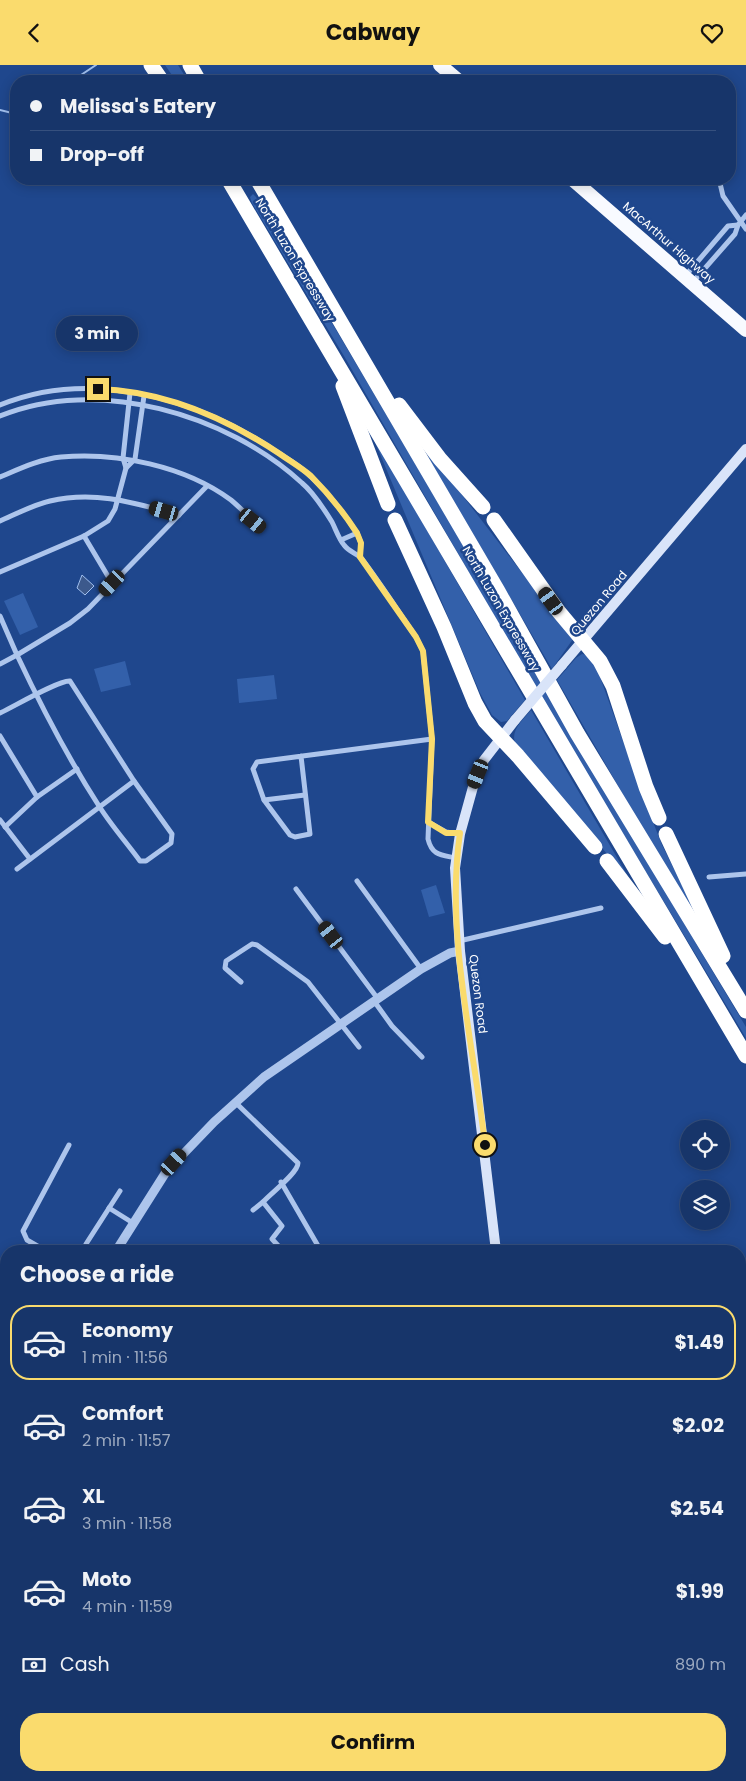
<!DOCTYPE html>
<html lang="en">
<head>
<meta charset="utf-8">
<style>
  :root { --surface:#17356a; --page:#244072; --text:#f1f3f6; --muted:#9eabc1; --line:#36507e; --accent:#fadb6d }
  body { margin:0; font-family:Poppins,sans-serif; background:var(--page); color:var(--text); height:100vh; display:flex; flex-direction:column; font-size:19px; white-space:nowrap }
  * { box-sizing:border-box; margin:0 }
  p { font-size:16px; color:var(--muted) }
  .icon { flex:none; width:28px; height:28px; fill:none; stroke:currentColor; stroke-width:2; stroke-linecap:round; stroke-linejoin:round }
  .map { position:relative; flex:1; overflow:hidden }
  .sheet { position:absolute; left:0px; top:1180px; width:746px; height:536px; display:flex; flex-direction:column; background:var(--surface); border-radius:20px 20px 0 0; box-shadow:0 2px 12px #0003,0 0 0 1px var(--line) }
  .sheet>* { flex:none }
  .hud { position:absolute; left:10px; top:10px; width:726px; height:110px; border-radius:20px; box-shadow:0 2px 12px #0003,0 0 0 1px var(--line); display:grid; align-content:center; height:110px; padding:0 20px; background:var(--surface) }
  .tools { position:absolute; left:680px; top:1055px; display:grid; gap:10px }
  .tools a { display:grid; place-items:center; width:50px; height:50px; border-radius:50%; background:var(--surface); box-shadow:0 2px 12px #0003,0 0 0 1px var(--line); font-size:25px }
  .end { position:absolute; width:22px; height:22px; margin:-11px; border:6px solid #fadb6d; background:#111; box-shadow:0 0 0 2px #111 }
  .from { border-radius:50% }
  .bubble { position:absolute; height:35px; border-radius:18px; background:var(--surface); box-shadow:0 2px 12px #0003,0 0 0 1px var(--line); font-size:16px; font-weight:700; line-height:35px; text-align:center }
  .car { position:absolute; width:15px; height:30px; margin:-15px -8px; border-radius:6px; box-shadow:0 0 4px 1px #0007; background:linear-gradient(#222 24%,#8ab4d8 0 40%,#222 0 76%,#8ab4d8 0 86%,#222 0) }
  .hud b { display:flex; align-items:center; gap:18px; height:48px; font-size:19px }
  .hud b+b { border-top:1px solid var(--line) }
  .hud i { width:12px; height:12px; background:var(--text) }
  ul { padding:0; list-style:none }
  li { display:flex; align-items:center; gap:15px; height:75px; margin:0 10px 8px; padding:0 10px; border:2px solid transparent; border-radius:20px }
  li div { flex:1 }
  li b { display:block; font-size:19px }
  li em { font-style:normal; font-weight:700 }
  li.on { border-color:var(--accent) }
  li>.icon { width:45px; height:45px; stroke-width:1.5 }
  h2 { padding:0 20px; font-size:22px; line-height:60px }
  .pay { display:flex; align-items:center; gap:12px; height:55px; padding:0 20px; font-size:19px }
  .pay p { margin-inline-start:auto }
  .button { display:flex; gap:10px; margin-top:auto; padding:10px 20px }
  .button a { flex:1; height:58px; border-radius:20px; background:var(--accent); color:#111; font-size:20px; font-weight:700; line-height:58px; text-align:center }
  header { display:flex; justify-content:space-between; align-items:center; height:65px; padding:0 20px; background:var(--accent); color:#111; font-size:22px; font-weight:700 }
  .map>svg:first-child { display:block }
</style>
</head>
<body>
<header><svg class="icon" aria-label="back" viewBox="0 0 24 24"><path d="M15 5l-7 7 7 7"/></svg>Cabway<svg class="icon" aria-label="heart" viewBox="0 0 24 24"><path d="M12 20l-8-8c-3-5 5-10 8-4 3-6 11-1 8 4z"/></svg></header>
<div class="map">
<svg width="746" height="1716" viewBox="0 0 746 1716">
  <rect width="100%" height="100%" fill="#1f478d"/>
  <g fill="#3360aa">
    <path d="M165 0H178L188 16H176Z"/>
    <path d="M253 129 256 132C423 406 580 686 746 962V973L549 646 344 291 252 138 250 132Z"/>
    <path d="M372 370 525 635 507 656 501 657 492 650 480 628Z"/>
    <path d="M419 374 573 574 552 604 432 399Z"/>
    <path d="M23 528 38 562 20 570 4 536Z"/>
    <path d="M582 589 587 590 595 598 641 726 662 780 701 858 636 752 557 615 576 593Z"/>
    <path d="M125 596 131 620 101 627 94 604Z"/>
    <path d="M274 610 277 634 239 638 237 614Z"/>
    <path d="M531 645 633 820 516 680C509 666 523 655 531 645Z"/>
    <path d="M436 820 445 848 429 852 421 825Z"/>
  </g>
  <path fill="#3c598c" stroke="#a0bfee" d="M82 510 94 521 85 530 77 523Z"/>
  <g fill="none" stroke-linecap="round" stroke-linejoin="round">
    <g stroke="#a0bfee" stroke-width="2">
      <path d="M72 16 96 0"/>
      <path d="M0 45 16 49"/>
    </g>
    <g stroke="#adc5ec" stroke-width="5">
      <path d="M719 114 723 131 746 164"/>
      <path d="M686 210 728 161 738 160"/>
      <path d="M692 218 735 169 738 160 746 150"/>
      <path d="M0 340C90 303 196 333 274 385 286 393 301 401 311 412 328 428 344 448 357 468L361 478 360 492"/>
      <path d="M0 351C97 311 227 349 302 418 314 428 324 444 332 457 336 465 339 474 344 480 349 487 358 489 362 494 381 519 398 546 416 572L423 586 432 674 428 774C432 791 442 790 456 793"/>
      <path d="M126 403 123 393 130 328"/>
      <path d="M0 412C19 404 40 394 61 392 117 387 185 401 231 435 242 444 251 455 262 463"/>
      <path d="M0 456C16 449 33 440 50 436 95 425 135 438 179 450"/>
      <path d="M84 471 112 518"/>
      <path d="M341 475 357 468"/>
      <path d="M0 507 84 471 108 456 115 444 126 403 135 394 144 331"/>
      <path d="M0 551 17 590 0 599"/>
      <path d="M0 648C13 642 59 615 70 616L134 716 172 769 171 778 146 796H140C126 777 111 760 99 741 68 693 41 641 17 590L70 558 88 544 207 421"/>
      <path d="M0 671 37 732"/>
      <path d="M301 691 310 769 295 772 290 770 264 735 253 704 257 697 432 674"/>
      <path d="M264 735 305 730"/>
      <path d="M0 755 30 794"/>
      <path d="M428 757 446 767 460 769"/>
      <path d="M5 762 37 732 77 704"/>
      <path d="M17 804 134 716"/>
      <path d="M709 812 746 809"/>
      <path d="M357 816 421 904"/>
      <path d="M296 824 378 934"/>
      <path d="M459 876 601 843"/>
      <path d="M241 917 225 903 226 896 252 879 257 880 308 917 359 982"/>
      <path d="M374 936 392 961 422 992"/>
      <path d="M236 1038 298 1098C298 1108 271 1128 263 1137L282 1161 272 1174 283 1186"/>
      <path d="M281 1117 321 1186"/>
      <path d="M109 1143 133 1158"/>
      <path d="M253 1145 263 1137"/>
      <path d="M86 1179 120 1126"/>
      <path d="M46 1186 27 1175 23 1166 69 1080"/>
      <path d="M0 1374 6 1376"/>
      <path d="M0 1552 6 1555"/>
      <path d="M0 1612 6 1593"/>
      <path d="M0 1654 6 1661"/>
      <path d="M108 1716 123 1710"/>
    </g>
    <g stroke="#adc5ec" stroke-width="9">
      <path d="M116 1186 166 1107 214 1057 264 1012 421 904 450 888 460 886"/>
      <path d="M0 1473 6 1462"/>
    </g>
    <g stroke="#d9e4f9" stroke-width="10">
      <path d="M562 600 746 384"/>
      <path d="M496 1186 460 886 455 803 460 769 473 722 484 695 515 655"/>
      <path d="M559 1710V1716"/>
    </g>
    <g stroke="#f8faff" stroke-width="14">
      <path d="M440 0 459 16"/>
      <path d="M572 114 746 265"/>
    </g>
    <g stroke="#fff" stroke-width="15">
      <path d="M151 0 162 16"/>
      <path d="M190 0 199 16"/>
      <path d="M228 114 746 991"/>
      <path d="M257 114 498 526 577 668 746 946"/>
      <path d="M343 321 388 439"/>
      <path d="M399 340 440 394 483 442"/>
      <path d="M395 455 444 562 475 638 485 656 518 691 595 782"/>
      <path d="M494 455 559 547 600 596 613 621 646 722 659 753"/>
      <path d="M666 769 723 891"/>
      <path d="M607 796 665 872"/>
    </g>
    <path stroke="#d9e4f9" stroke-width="10" d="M515 655 562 600"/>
  </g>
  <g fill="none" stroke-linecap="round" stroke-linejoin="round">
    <path stroke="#fadb6d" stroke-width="6" d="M98 324C164 326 226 353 280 389 290 396 302 403 311 411 328 428 344 448 357 468L361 478 360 492 416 572 423 586 432 674 428 757 446 768H460C445 868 474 981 485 1080"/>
  </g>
  <g text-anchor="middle" stroke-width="5" stroke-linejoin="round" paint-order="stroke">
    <g font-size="12" fill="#fff" stroke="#1f478d">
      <text transform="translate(669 178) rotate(41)" y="4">MacArthur Highway</text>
      <text transform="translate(295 195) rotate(59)" y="4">North Luzon Expressway</text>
      <text transform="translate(599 538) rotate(-50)" y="4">Quezon Road</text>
      <text transform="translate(501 544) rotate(60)" y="4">North Luzon Expressway</text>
      <text transform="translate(478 929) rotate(83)" y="4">Quezon Road</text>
    </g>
  </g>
</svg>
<div class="tools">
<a><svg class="icon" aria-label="locate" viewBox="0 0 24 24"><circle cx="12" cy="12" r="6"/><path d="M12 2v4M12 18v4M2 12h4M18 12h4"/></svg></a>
<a><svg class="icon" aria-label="layers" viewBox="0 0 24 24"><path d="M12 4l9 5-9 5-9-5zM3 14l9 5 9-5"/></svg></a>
</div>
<i class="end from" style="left:485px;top:1080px"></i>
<i class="end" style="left:98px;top:324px"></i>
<div class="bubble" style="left:56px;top:251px;width:82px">3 min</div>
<i class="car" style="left:164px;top:446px;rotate:286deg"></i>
<i class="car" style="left:253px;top:456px;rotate:129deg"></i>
<i class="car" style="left:112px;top:518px;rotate:223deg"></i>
<i class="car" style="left:551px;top:536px;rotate:324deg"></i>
<i class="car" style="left:478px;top:709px;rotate:202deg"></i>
<i class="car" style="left:331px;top:870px;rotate:323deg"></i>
<i class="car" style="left:174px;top:1097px;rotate:42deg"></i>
<div class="hud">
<b><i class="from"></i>Melissa's Eatery</b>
<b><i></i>Drop-off</b>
</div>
<section class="sheet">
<h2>Choose a ride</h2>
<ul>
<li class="on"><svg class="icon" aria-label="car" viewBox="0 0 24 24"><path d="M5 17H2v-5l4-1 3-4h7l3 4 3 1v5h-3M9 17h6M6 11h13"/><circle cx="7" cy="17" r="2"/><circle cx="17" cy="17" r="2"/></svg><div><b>Economy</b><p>1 min · 11:56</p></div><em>$1.49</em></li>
<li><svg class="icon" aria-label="car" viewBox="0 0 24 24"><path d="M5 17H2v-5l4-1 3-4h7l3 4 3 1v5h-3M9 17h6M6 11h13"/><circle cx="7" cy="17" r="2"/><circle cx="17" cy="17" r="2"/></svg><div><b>Comfort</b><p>2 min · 11:57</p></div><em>$2.02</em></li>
<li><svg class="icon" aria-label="car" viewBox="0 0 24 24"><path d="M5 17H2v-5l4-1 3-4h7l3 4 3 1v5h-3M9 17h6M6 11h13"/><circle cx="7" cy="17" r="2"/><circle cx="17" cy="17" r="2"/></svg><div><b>XL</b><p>3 min · 11:58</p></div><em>$2.54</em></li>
<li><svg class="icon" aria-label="car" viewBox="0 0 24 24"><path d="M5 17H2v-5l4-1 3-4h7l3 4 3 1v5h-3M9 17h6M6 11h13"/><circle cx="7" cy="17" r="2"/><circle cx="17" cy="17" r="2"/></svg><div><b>Moto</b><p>4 min · 11:59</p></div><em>$1.99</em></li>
</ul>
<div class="pay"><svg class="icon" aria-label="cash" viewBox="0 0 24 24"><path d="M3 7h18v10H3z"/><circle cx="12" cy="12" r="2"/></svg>Cash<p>890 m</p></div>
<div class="button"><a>Confirm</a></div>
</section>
</div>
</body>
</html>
